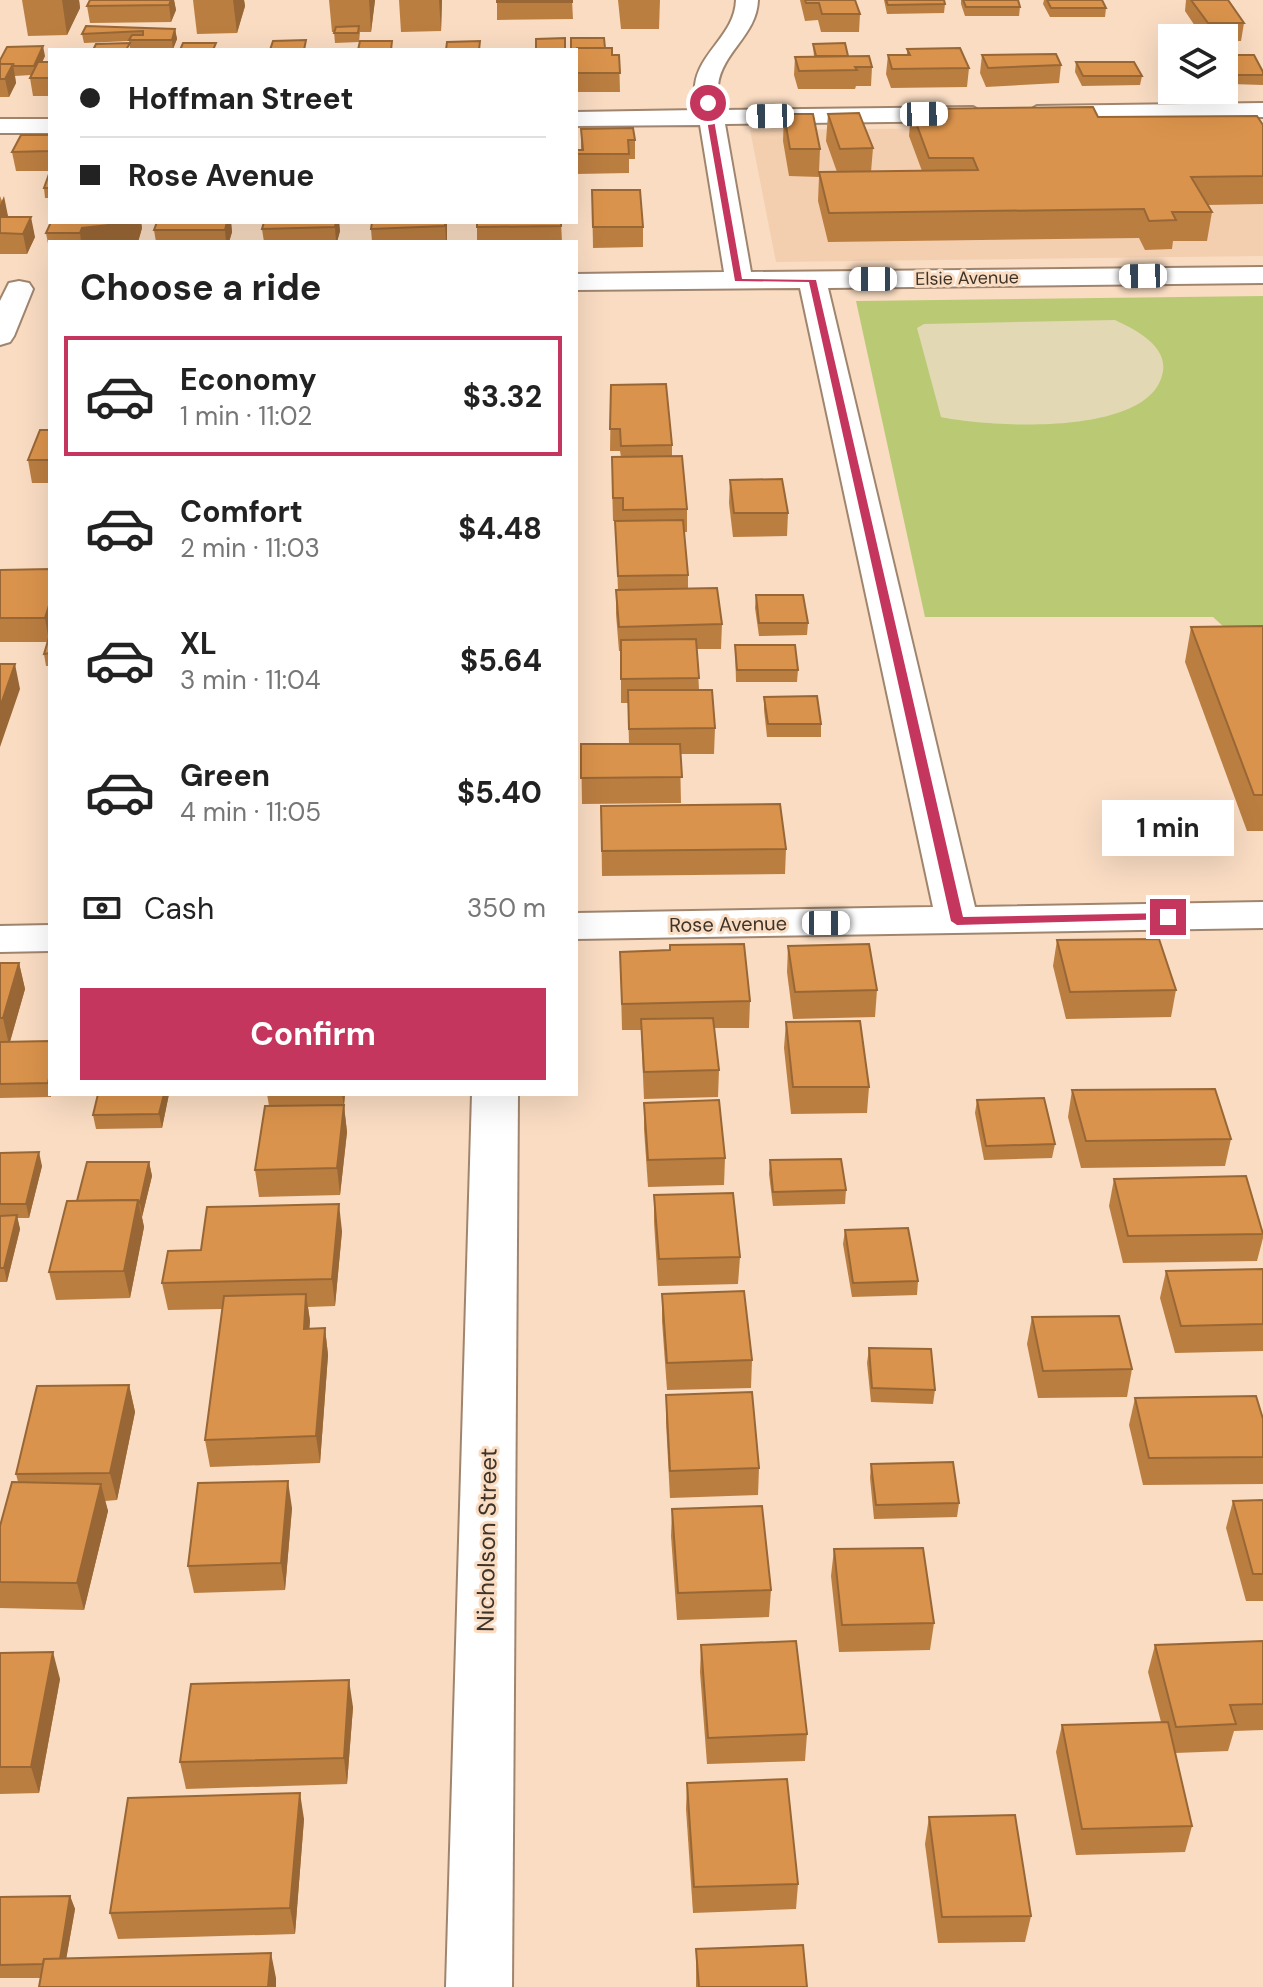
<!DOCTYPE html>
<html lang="en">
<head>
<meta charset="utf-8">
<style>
  :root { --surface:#fff; --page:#f6f6f6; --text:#222; --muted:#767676; --line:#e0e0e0; --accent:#c5365e }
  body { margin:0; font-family:"DM Sans",sans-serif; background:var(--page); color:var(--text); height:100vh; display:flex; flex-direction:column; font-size:30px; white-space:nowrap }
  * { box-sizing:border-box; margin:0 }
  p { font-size:26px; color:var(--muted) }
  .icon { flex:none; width:44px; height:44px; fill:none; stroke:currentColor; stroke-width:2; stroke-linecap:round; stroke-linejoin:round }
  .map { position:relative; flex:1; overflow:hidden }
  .sheet { position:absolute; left:48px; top:240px; width:530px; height:856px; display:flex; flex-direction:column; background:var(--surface); border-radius:0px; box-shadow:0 8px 32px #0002 }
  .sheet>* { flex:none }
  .banner { position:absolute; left:48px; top:48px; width:530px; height:176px; border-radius:0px; box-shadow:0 8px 32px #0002; display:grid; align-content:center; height:176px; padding:0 32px; background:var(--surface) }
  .tools { position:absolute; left:1158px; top:24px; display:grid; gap:16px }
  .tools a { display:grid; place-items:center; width:80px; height:80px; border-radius:0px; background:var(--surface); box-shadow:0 8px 32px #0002; font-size:40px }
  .end { position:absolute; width:36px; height:36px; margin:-18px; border:10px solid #c5365e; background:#fff; box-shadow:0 0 0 4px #fff }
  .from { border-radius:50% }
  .bubble { position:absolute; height:56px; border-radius:0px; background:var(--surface); box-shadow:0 8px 32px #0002; font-size:26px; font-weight:700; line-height:56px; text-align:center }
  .car { position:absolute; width:24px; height:48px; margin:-24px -12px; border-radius:10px; box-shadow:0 0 6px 2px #0007; background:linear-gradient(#fff 24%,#345 0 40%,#fff 0 76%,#345 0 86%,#fff 0) }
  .banner b { display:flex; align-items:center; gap:28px; height:76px; font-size:30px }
  .banner b+b { border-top:2px solid var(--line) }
  .banner i { width:20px; height:20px; background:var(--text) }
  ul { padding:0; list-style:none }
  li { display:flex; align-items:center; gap:24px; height:120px; margin:0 16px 12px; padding:0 16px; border:4px solid transparent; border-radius:0px }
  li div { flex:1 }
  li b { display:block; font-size:30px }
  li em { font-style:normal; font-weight:700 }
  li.on { border-color:var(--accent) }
  li>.icon { width:72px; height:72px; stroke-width:1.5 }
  h2 { padding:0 32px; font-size:36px; line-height:96px }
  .pay { display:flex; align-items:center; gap:20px; height:88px; padding:0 32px; font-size:30px }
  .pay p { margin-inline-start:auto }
  .primary-button { display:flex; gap:16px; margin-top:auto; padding:16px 32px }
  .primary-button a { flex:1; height:92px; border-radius:0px; background:var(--accent); color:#fff; font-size:32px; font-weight:700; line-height:92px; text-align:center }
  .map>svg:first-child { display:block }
</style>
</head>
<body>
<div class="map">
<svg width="1263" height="1987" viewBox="0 0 1263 1987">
  <rect width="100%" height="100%" fill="#f9dcc2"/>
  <path fill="#f3cfb0" d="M1263 125V256L776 262 750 130Z"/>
  <path fill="#baca74" d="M1263 296V655H1254L1213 617H925L856 301Z"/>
  <path fill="#e2d8b3" d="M1115 320C1134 329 1167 345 1163 371 1153 438 988 427 941 417L917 328 924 324Z"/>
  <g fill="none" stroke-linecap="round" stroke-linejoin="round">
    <defs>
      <g id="street">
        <path d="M736 0H758C757 35 722 52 718 85 717 92 721 102 722 110L973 107 985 114 973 121 725 124 751 272 1263 267V283L828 288 975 907 1263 902V928L576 939V913L933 907 800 288 576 290V274L724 272 700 125 576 126V112L698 110C697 103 694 92 695 85 699 52 735 35 736 0Z"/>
        <path d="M1263 103V117L1037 120 1025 113 1037 106Z"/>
        <rect x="0" y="119" width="50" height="14"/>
        <path d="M19 281 29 283 33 289 14 336 10 342 0 345V301L9 283Z"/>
        <path d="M50 925V951L0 952V926Z"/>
        <path d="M472 1094H518L512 1987H446Z"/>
      </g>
    </defs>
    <use href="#street" stroke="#a0856e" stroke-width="4"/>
    <use href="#street" fill="#fff" fill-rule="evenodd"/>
  </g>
  <g fill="#bb7e41">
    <path d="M22 0H79L80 8 67 35 28 36Z"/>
    <path d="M174 0 176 10 171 22 90 23 87 6Z"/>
    <path d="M193 0H244L245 6 237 33 197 34Z"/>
    <path d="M329 0H375L371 32H360L359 42 335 43 334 32H332Z"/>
    <path d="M399 0H442L441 31 401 32Z"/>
    <path d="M497 0H572L573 19 497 20Z"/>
    <path d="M618 0H660L659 29H621Z"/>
    <path d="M800 0H855L860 14 859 32H821L818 20 805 21Z"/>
    <path d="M884 0H944L945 4 944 13 887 14Z"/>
    <path d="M961 0H1018L1020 7 1019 16H965L961 4Z"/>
    <path d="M1044 0H1102L1106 8 1105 17H1050L1043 4Z"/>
    <path d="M1186 0H1228L1244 23 1241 41H1224V38H1203L1185 11Z"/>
    <path d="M175 29 177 39 173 49H130L129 41 84 43 82 34Z"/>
    <path d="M571 38 605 48 612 55H619L620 92H577L576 50H571Z"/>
    <path d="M813 44 872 67 871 86H856L855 89H798L794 75 795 57H814Z"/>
    <path d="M907 49 969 68 967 87 891 88 886 74 888 55H907Z"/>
    <path d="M982 55 1061 65 1059 83 986 87 980 73Z"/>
    <path d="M1224 55 1263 72V85L1231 84 1224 72Z"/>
    <path d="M45 56 42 62H50V96H33L30 78 31 75 15 76 16 83 9 97H0V60Z"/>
    <path d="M1076 62 1142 76 1140 85 1082 86 1075 72Z"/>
    <path d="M911 109 1263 125V204L1208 205 1212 212 1207 241H1173L1172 249 1145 250 1139 238 828 242 818 201 819 177 789 176 783 141 784 114 820 149 819 172H837L826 141 828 114 873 148 871 172 922 171 909 136Z"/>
    <path d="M581 129 635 140V159H629V173L576 174V150H581Z"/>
    <path d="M50 135V171H16L12 152Z"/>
    <path d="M50 174V198H45L44 188Z"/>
    <path d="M592 190 643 227V247L593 248Z"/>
    <path d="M0 196 8 217 35 237 27 254H0Z"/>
    <path d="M51 222H141L142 228 138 242H50V254L46 233Z"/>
    <path d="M157 222H231L232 232 229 242H156L154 230Z"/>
    <path d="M339 222 340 231 337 242H264L262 229Z"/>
    <path d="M447 222V242H372L371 229Z"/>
    <path d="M477 222H561L562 242H477Z"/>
    <path d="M611 385 672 445V456L687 509V532H684L688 575V588L722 624 721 649H697L699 690 715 728 714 754H680L681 803 582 804 581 744H629L628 703H621V651H619L616 614V590H618L615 521H623H613L612 480V457H621L620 451H610Z"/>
    <path d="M50 430V483H32L28 460Z"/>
    <path d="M730 480 788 513 787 536 733 537 729 503Z"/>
    <path d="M50 569V666H46L44 654 47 642H0V570Z"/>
    <path d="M756 595 808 623 807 635 759 636 755 608Z"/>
    <path d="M1263 626V831H1247L1185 662 1191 627Z"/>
    <path d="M735 645 798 670 797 682H736Z"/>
    <path d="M764 697 821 724V737H767L764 710Z"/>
    <path d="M601 806 786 849 785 874 602 876Z"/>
    <path d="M1057 940 1176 990 1171 1017 1066 1019 1053 966Z"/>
    <path d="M788 946 877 990 875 1017 793 1019 787 972Z"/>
    <path d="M620 952 750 1001 749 1028H714L719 1070 718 1097 644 1099 641 1030H622Z"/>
    <path d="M0 963H19L25 989 10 1042 50 1041 51 1097 0 1098Z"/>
    <path d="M786 1022 869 1087 867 1113 791 1114 784 1048Z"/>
    <path d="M1072 1090 1231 1139 1225 1166 1081 1168 1068 1117Z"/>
    <path d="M169 1094 162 1128 96 1129 93 1115Z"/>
    <path d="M267 1094H345L344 1106 347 1132 340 1195 259 1197 255 1170 269 1106Z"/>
    <path d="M977 1100 1055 1144 1052 1158 984 1160 975 1113Z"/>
    <path d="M644 1103 725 1158 724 1185 648 1187 644 1129Z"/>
    <path d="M0 1153 42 1166 29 1218H17L20 1229 7 1282H0Z"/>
    <path d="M770 1160 846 1190 845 1204 773 1206 769 1174Z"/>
    <path d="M149 1162 152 1176 142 1217 144 1227 130 1298 56 1300 49 1272 77 1201Z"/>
    <path d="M1114 1179 1263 1231V1238L1257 1261 1123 1263 1109 1206Z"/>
    <path d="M654 1195 740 1257 738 1284 658 1286 654 1222Z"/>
    <path d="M845 1230 918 1281 917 1295 852 1297 843 1244Z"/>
    <path d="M342 1231 335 1306 308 1307 310 1321 309 1329 325 1328 328 1355 320 1463 210 1467 205 1440 223 1309 168 1310 162 1283 201 1250Z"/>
    <path d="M1263 1269V1351L1175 1353 1160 1298 1166 1271Z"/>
    <path d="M662 1294 752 1360 751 1388 667 1390 662 1321Z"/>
    <path d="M1032 1317 1132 1369 1127 1397 1038 1398 1027 1344Z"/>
    <path d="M869 1348 935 1390 933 1404 871 1402 867 1363Z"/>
    <path d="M129 1385 135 1412 117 1500 105 1501 108 1511 84 1610 0 1608V1526L18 1482 16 1474Z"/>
    <path d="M666 1395 759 1468 758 1495 670 1498 666 1422Z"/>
    <path d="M1135 1398 1263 1419V1484L1143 1485 1129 1425Z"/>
    <path d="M871 1464 959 1503 957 1517 874 1519 870 1478Z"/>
    <path d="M1263 1500V1601H1246L1226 1528 1233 1501Z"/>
    <path d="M292 1508 285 1590 194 1593 188 1566Z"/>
    <path d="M672 1509 771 1590 769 1617 677 1620 671 1536Z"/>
    <path d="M834 1549 934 1623 930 1650 839 1652 831 1576Z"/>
    <path d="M1263 1641V1730L1234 1731 1228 1751 1175 1753 1192 1826 1185 1852 1076 1855 1056 1752 1062 1725 1161 1722 1148 1672 1155 1645Z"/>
    <path d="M701 1645 807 1734 805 1761 707 1764 700 1672Z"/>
    <path d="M0 1653 60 1679 39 1793 0 1794Z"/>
    <path d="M353 1707 347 1784 186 1789 180 1762Z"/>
    <path d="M687 1783 798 1884 796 1909 693 1913 686 1809Z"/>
    <path d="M929 1817 1031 1916 1025 1942 938 1943 925 1844Z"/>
    <path d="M304 1819 295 1934 118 1939 110 1913Z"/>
    <path d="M70 1896 75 1909 66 1959 276 1978H0V1897Z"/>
    <path d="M696 1949 807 1987H696Z"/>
  </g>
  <g fill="#996735">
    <path d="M62 0H79L80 8 67 35Z"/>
    <path d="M171 0H174L176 10 171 22 169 5Z"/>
    <path d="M233 0H244L245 6 237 33Z"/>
    <path d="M369 0H375L371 32Z"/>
    <path d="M439 0H442L441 31Z"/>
    <path d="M175 29 177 39 173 49 172 40Z"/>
    <path d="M43 46 45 56 36 75 34 66Z"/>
    <path d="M13 64 16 83 9 97 5 79Z"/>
    <path d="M4 196 8 216 0 233V205Z"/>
    <path d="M31 217 35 237 27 254 23 234Z"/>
    <path d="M135 222H141L142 228 138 242H81L80 233 82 228Z"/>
    <path d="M227 222H231L232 232 229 242H226L225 230Z"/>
    <path d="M336 222H339L340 231 337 242H336L335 227Z"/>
    <path d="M445 222H447V242H446Z"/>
    <path d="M50 602V640L49 642 45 618Z"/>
    <path d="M15 664 20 689 0 747V707Z"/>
    <path d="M19 963 25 989 9 1045 3 1018Z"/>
    <path d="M50 1074V1094H51V1097L48 1083Z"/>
    <path d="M164 1094H169L162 1128 159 1114Z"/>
    <path d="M342 1094H345L344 1106 347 1132 340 1195 337 1168 344 1108Z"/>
    <path d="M39 1152 42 1166 29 1218 26 1204Z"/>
    <path d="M149 1162 152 1176 142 1217 140 1203Z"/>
    <path d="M138 1200 144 1227 130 1298 124 1271Z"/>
    <path d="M339 1204 342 1231 335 1306 332 1279Z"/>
    <path d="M17 1215 20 1229 7 1282 4 1268Z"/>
    <path d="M306 1294 310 1321 307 1356 304 1329Z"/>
    <path d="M325 1328 328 1355 320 1463 316 1436Z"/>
    <path d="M129 1385 135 1412 117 1500 110 1473Z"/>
    <path d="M288 1481 292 1508 285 1590 281 1563Z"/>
    <path d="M101 1484 108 1511 84 1610 77 1583Z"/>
    <path d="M53 1652 60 1679 39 1793 31 1767Z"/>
    <path d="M349 1680 353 1707 347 1784 344 1758Z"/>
    <path d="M300 1793 304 1819 295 1934 290 1908Z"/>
    <path d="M70 1896 75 1909 63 1977 59 1964Z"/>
    <path d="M271 1953 276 1978V1987H268Z"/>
  </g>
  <g fill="#da934c" stroke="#996735" stroke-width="2">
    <path d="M90 0H171L169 5 87 6Z"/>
    <rect x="497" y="0" width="75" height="2"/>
    <path d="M805 0H855L860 14H822L819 3H806Z"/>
    <path d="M886 0H944L945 4 888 5Z"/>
    <path d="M963 0H1018L1020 7H966Z"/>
    <path d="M1047 0H1102L1106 8H1051Z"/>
    <path d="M1191 0H1228L1244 23H1208Z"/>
    <path d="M86 26 175 29 172 40H129L132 35H143V31L82 34Z"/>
    <path d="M359 26 358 33H334L336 27Z"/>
    <path d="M565 38V49H536V39Z"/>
    <path d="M571 38H604L605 48 571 49Z"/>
    <path d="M306 40 304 50H270L273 41Z"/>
    <path d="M360 41H392L391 50H358Z"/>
    <path d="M480 41 479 50H446L447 42Z"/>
    <path d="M130 43 126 50H93L96 44Z"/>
    <path d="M183 43H216L213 50H180Z"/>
    <path d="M845 43 848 56H816L813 44Z"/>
    <path d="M43 46 34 66H14L13 64H0V60L7 47Z"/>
    <path d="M577 48H612V55H619L620 73H577Z"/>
    <path d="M960 48 969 68 892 69 888 55H910L907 49Z"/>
    <path d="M1056 54 1061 65 988 68 982 55Z"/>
    <path d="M1224 55H1254L1263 72V75H1232L1224 59Z"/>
    <path d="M869 56 872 67H855L857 70 799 71 795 57Z"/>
    <path d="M38 62H50V78H30Z"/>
    <path d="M1076 62H1134L1142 76H1083Z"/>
    <path d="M0 64H13L5 79H0Z"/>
    <path d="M1093 107 1098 117 1257 116 1263 125V176L1191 177 1212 212H1172L1176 220 1149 221 1144 209 829 213 819 172 978 170 973 158H929L911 109Z"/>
    <path d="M859 113 873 148 840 149 828 114Z"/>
    <path d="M784 114H813L820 149H790Z"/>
    <path d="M633 128 635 140H628L629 154H576V150H583L581 129Z"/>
    <path d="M21 135H50V151L12 152Z"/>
    <path d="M49 174 50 188H44Z"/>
    <path d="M592 190H640L643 227H593Z"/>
    <path d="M0 217H31L23 234 0 233Z"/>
    <path d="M51 222H135L82 228 80 233H46Z"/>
    <path d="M157 222H227L225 230H154Z"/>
    <path d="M264 222H336L335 227 262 229Z"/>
    <path d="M372 222H445V226L371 229Z"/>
    <path d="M477 222H561V226L477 227Z"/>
    <path d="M666 384 672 445 621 446 620 429H610L611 385Z"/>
    <path d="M40 430H50V460H28Z"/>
    <path d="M682 456 687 509 623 510V498H613L612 457Z"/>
    <path d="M782 479 788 513H734L730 480Z"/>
    <path d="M683 520 688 575 618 576 615 521Z"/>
    <path d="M50 569V602L45 618H0V570Z"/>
    <path d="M717 588 722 624 619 627 616 590Z"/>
    <path d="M756 595H803L808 623H759Z"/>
    <path d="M1263 626V795H1254L1191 627Z"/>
    <path d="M50 634V653L44 654Z"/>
    <path d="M696 639 699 678 621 679V640Z"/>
    <path d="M735 645H795L798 670H737Z"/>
    <path d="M0 664H15L0 707Z"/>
    <path d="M628 690H712L715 728 629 729Z"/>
    <path d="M817 696 821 724H768L764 697Z"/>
    <path d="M581 744H680L682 777 581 778Z"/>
    <path d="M780 804 786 849 602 851 601 806Z"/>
    <path d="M1159 939 1176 990 1070 992 1057 940Z"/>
    <path d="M744 944 750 1001 622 1004 620 952 670 950V945Z"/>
    <path d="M869 944 877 990 795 992 788 946Z"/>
    <path d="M0 963H19L3 1018H0Z"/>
    <path d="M713 1018 719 1070 644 1072 641 1019Z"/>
    <path d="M860 1021 869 1087H793L786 1022Z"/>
    <path d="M50 1041V1074L48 1083 0 1084V1042Z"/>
    <path d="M1215 1089 1231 1139 1086 1141 1072 1090Z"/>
    <path d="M98 1094H164L159 1114 93 1115Z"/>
    <path d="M1044 1098 1055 1144 986 1146 977 1100Z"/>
    <path d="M719 1100 725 1158 648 1160 644 1103Z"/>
    <path d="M344 1105 337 1168 255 1170 265 1106Z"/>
    <path d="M39 1152 26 1204H0V1153Z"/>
    <path d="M841 1159 846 1190 773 1192 770 1160Z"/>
    <path d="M87 1162H149L140 1203 138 1200 77 1201Z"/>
    <path d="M1246 1176 1263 1234 1128 1236 1114 1179Z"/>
    <path d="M733 1193 740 1257 659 1259 654 1195Z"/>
    <path d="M138 1200 124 1271 49 1272 67 1201Z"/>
    <path d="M339 1204 332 1279 162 1283 168 1251 201 1250 207 1207Z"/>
    <path d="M17 1215 4 1268H0V1216Z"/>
    <path d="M908 1228 918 1281 853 1283 845 1230Z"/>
    <path d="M1263 1269V1324L1181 1326 1166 1271Z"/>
    <path d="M744 1291 752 1360 667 1363 662 1294Z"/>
    <path d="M306 1294 304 1329 325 1328 316 1436 205 1440 224 1296Z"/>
    <path d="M1119 1316 1132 1369 1043 1371 1032 1317Z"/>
    <path d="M869 1348 931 1349 935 1390 872 1388Z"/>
    <path d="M129 1385 110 1473 16 1474 37 1386Z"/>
    <path d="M752 1392 759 1468 670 1471 666 1395Z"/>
    <path d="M1256 1396 1263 1419V1457L1149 1458 1135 1398Z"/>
    <path d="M953 1462 959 1503 876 1505 871 1464Z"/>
    <path d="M288 1481 281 1563 188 1566 198 1483Z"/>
    <path d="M12 1482 101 1484 77 1583 0 1582V1526Z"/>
    <path d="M1263 1500V1574H1253L1233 1501Z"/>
    <path d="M762 1506 771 1590 678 1593 672 1509Z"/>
    <path d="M923 1548 934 1623 842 1625 834 1549Z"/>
    <path d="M796 1641 807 1734 708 1738 701 1645Z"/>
    <path d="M1263 1641V1704L1230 1705 1236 1724 1176 1727 1155 1645Z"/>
    <path d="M53 1652 31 1767H0V1653Z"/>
    <path d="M349 1680 344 1758 180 1762 191 1684Z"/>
    <path d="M1168 1722 1192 1826 1082 1829 1062 1725Z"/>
    <path d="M787 1779 798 1884 694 1887 687 1783Z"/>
    <path d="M300 1793 290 1908 110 1913 128 1798Z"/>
    <path d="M1015 1815 1031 1916 942 1917 929 1817Z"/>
    <path d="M70 1896 60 1959H44L43 1964 0 1965V1897Z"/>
    <path d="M803 1945 807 1987H699L696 1949Z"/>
    <path d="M271 1953 268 1987H39L44 1959Z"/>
  </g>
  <path fill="#c5365e" d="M708 101 711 103 742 279 816 280 963 917 1168 913 1175 917 1173 919 957 925 951 921 809 282 735 281 704 103Z"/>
  <g text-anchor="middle" stroke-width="6" stroke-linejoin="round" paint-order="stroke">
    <g font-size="18" fill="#3e3329" stroke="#f9dcc2">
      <text transform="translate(967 278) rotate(-1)" y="6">Elsie Avenue</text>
    </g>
    <g font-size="20" fill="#3e3329" stroke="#f9dcc2">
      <text transform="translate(728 924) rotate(-1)" y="7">Rose Avenue</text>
    </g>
    <g font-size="24" fill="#3e3329" stroke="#f9dcc2">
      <text transform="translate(487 1540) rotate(-89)" y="8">Nicholson Street</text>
    </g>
  </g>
</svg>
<div class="tools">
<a><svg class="icon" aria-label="layers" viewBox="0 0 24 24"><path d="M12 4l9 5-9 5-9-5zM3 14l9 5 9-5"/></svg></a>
</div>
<i class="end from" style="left:708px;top:103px"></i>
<i class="end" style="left:1168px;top:917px"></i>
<div class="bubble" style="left:1102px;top:800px;width:132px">1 min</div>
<i class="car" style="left:924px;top:114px;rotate:89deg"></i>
<i class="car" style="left:770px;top:116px;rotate:269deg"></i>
<i class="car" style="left:1143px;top:276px;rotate:269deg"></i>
<i class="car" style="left:873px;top:279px;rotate:270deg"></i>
<i class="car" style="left:826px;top:923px;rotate:90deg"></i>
<div class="banner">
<b><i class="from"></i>Hoffman Street</b>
<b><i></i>Rose Avenue</b>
</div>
<section class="sheet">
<h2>Choose a ride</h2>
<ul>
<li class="on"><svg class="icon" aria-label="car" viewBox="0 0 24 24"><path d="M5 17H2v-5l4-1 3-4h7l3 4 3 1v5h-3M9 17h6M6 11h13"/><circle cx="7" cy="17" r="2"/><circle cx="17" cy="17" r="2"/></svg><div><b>Economy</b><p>1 min · 11:02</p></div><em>$3.32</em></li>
<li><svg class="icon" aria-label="car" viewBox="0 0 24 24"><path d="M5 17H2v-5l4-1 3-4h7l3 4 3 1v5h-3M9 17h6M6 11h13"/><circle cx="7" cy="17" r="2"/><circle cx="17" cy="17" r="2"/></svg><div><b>Comfort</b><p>2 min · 11:03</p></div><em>$4.48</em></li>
<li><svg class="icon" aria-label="car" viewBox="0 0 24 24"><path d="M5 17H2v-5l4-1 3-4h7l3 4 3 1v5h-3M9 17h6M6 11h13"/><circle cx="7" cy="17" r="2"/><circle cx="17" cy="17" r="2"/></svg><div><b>XL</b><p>3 min · 11:04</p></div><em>$5.64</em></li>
<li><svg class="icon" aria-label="car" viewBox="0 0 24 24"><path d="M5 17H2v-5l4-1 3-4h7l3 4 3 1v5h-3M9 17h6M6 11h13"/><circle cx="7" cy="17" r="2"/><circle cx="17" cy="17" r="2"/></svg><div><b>Green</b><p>4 min · 11:05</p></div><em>$5.40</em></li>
</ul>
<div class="pay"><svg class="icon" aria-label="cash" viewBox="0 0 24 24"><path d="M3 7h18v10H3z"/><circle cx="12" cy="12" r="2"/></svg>Cash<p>350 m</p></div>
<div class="primary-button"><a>Confirm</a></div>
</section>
</div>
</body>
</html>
